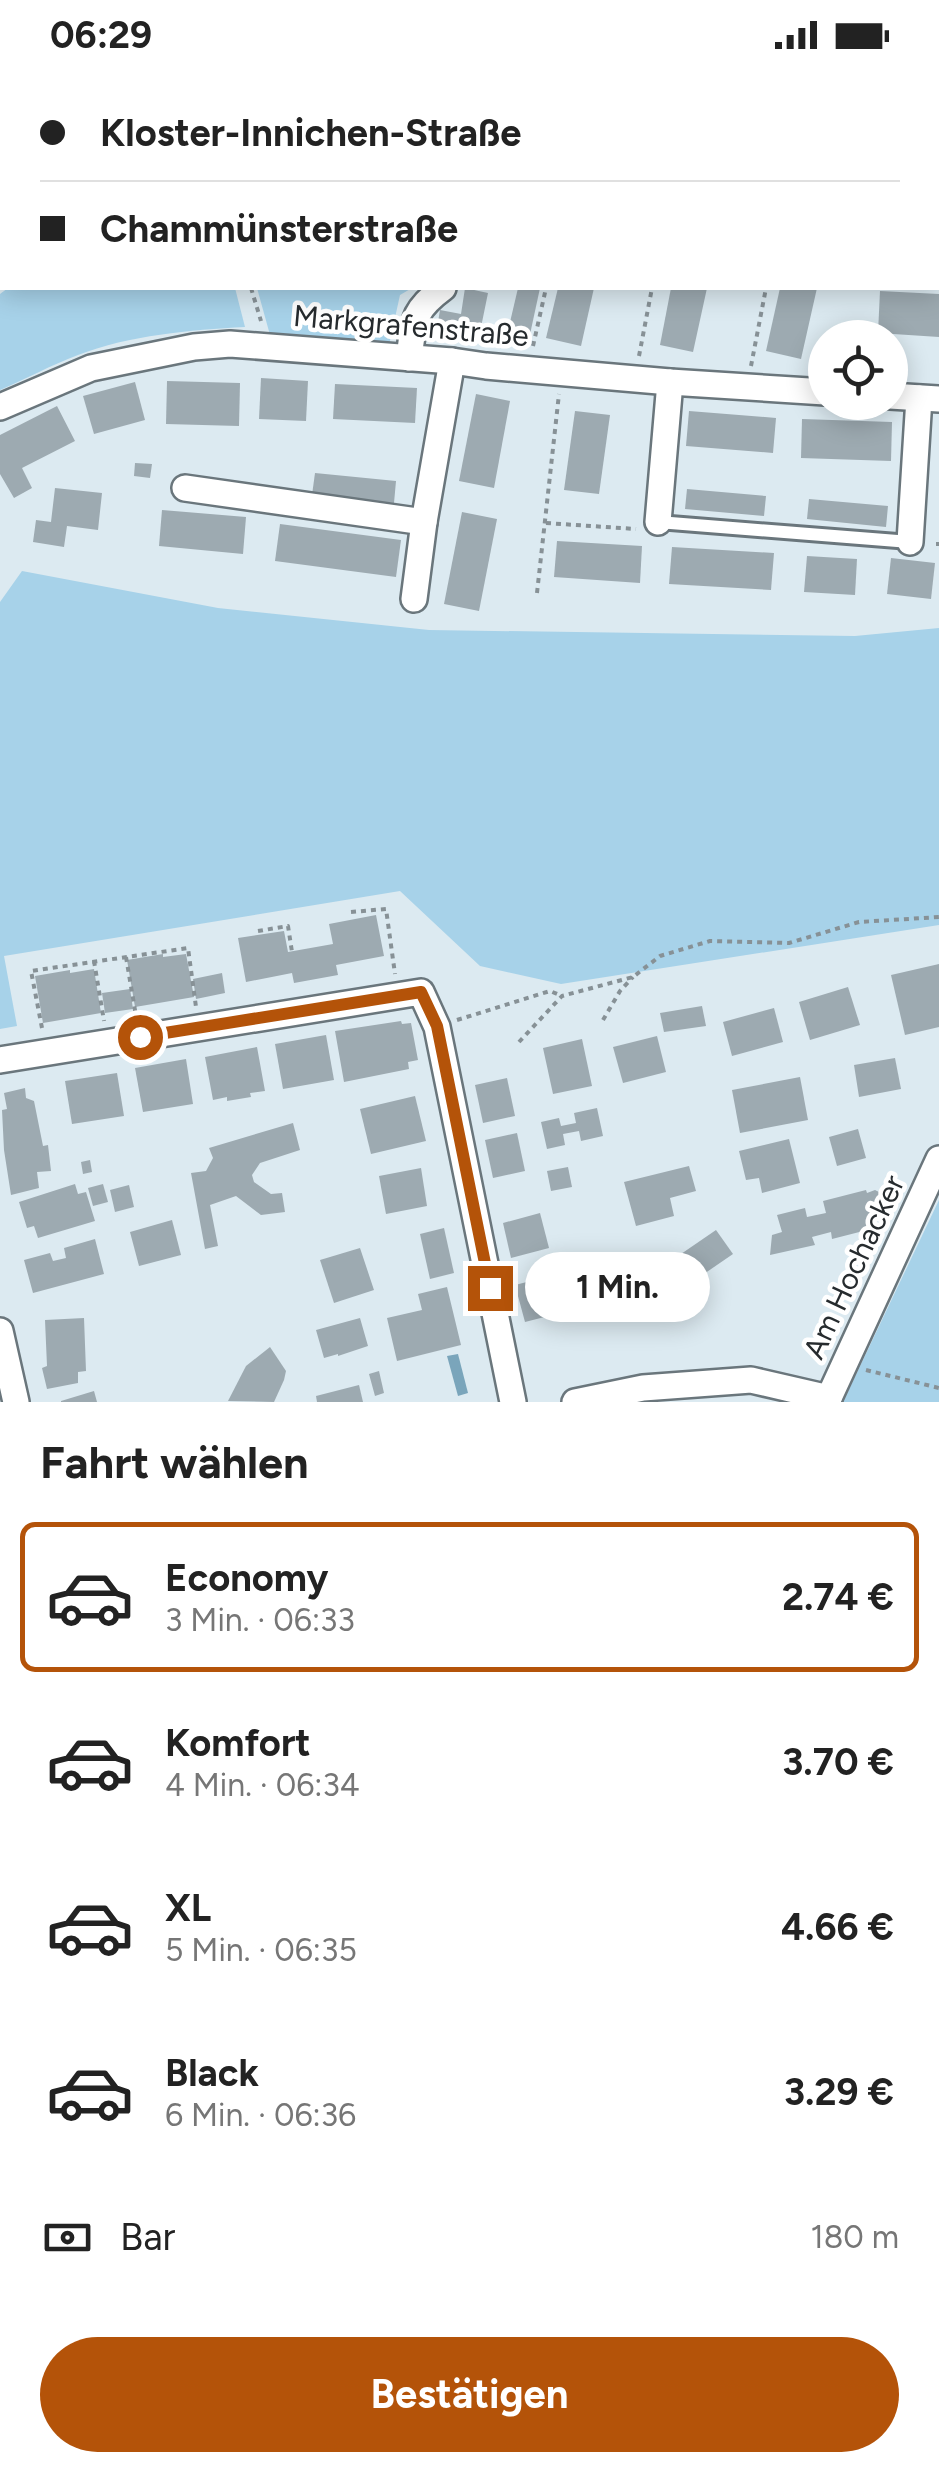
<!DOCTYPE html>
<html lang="de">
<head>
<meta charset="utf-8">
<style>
  :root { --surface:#fff; --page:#f6f6f6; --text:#222; --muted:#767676; --line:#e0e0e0; --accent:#b45309 }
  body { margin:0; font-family:Figtree,sans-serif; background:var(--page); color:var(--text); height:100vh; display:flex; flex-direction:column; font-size:38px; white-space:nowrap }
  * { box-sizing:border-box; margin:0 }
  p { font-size:32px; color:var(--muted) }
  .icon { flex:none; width:55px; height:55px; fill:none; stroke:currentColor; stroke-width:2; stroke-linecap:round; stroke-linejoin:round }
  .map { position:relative; height:1332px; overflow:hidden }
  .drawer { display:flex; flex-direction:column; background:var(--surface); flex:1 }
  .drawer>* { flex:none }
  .top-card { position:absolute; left:0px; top:0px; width:940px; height:220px; box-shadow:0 5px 25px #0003; display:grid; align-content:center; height:220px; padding:0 40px; background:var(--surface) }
  .buttons { position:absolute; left:808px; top:250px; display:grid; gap:20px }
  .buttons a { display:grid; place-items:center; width:100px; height:100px; border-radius:50%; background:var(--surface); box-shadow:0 5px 25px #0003; font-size:50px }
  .end { position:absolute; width:45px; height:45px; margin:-22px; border:12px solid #b45309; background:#fff; box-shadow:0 0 0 5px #fff }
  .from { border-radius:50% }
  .bubble { position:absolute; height:70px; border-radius:35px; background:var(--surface); box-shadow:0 5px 25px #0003; font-size:32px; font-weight:700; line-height:70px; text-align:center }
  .top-card b { display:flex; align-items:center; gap:35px; height:95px; font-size:38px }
  .top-card b+b { border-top:2px solid var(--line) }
  .top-card i { width:25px; height:25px; background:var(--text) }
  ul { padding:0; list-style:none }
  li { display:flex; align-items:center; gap:30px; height:150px; margin:0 20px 15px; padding:0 20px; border:5px solid transparent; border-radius:15px }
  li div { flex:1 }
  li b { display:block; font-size:38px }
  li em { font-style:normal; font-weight:700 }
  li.on { border-color:var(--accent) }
  li>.icon { width:90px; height:90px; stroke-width:1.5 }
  h2 { padding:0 40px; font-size:45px; line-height:120px }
  .pay { display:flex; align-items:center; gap:25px; height:110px; padding:0 40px; font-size:38px }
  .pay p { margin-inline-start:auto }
  .action { display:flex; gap:20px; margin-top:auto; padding:20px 40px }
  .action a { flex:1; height:115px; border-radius:60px; background:var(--accent); color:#fff; font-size:40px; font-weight:700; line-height:115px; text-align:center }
  .status { display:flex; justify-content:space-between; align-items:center; height:70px; padding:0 50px; background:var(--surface); direction:ltr }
  .status svg { height:28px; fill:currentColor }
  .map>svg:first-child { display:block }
</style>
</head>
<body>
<div class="status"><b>06:29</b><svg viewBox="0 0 49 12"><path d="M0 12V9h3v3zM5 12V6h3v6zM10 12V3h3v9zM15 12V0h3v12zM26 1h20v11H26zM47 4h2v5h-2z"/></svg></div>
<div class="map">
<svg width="939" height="1332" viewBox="0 0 939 1332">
  <rect width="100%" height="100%" fill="#dceaf1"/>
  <g fill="#a7d2e9">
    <path d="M0 0H160L161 2H2V84H0Z"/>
    <path d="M191 0H939V159L938 2H192Z"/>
    <path d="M8 218H235L245 257C190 260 130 265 78 285 51 295 26 309 0 320V224Z"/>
    <path d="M257 218H412L400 225 389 275 270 265Z"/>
    <path d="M22 501 218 538 429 560 855 566 939 558V855L561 914 480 896 400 821 4 886 17 956 0 959V532Z"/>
    <path d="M939 1130V1332H843Z"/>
  </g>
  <path fill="#7aa5bb" d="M458 1284 468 1323 458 1326 447 1286Z"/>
  <g fill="#9daab1">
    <path d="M465 218 488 223 479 267 437 258 440 240 461 244Z"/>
    <path d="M518 218H540L529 269 507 265Z"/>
    <path d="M558 218H594L581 276 546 268Z"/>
    <path d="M671 218H707L693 282 660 275Z"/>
    <path d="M780 218H817L801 289 766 281Z"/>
    <path d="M880 221 939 224V267L878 263Z"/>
    <path d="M261 308 308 311 306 351 259 349Z"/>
    <path d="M167 311 240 313 239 356 166 354Z"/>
    <path d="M135 312 145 350 94 364 83 326Z"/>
    <path d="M335 314 417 318 415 353 333 349Z"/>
    <path d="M476 324 510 331 494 418 459 411Z"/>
    <path d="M57 336 75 371 22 398 32 418 14 428 0 404V365Z"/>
    <path d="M575 341 610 345 599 424 564 420Z"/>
    <path d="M689 341 776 348 773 383 686 376Z"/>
    <path d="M802 349 892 352 891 391 801 388Z"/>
    <path d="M135 393 152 394 150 408 134 406Z"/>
    <path d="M315 403 396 411 394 433 312 425Z"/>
    <path d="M55 418 102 423 98 460 67 456 64 477 33 472 36 450 51 452Z"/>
    <path d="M687 419 766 426 764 446 685 439Z"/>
    <path d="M809 429 888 436 886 457 807 449Z"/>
    <path d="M162 440 246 447 243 484 159 476Z"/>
    <path d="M462 442 497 449 479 541 444 534Z"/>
    <path d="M280 454 401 470 396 507 275 491Z"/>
    <path d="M557 471 642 476 640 513 554 507Z"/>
    <path d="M672 477 774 483 771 520 669 514Z"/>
    <path d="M807 486 857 489 855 525 804 522Z"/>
    <path d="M891 488 935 493 931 529 887 524Z"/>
    <path d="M376 845 384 886 336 895 338 905 294 913 292 903 246 912 238 868 284 861 288 882 333 874 329 854Z"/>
    <path d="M163 884V887L186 884 194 927 135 937 127 890Z"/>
    <path d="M939 894V957L905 965 891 905Z"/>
    <path d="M94 899 101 943 43 953 35 906 70 900V903Z"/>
    <path d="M222 903 225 923 196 929 193 909Z"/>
    <path d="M848 917 860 955 810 970 799 932Z"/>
    <path d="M130 919 133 939 105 943 102 923Z"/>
    <path d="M702 936 706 956 664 962 660 943Z"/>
    <path d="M774 938 783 972 732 986 723 952Z"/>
    <path d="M401 951 402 954 411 953 418 990 408 992 409 999 344 1012 335 961Z"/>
    <path d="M326 965 334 1010 283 1019 275 974Z"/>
    <path d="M657 966 666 1002 623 1013 613 977Z"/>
    <path d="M582 969 592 1016 553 1024 543 978Z"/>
    <path d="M257 977 265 1021 250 1023 251 1027 227 1031V1027L213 1030 205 987Z"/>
    <path d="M895 988 901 1019 859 1027 854 995Z"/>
    <path d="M186 989 193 1034 143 1042 135 998Z"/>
    <path d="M117 1003 124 1046 72 1054 65 1011Z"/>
    <path d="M800 1007 808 1050 740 1063 732 1020Z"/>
    <path d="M507 1008 515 1046 483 1053 475 1015Z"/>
    <path d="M25 1018 26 1028 34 1031 43 1076 48 1075 51 1101 37 1102 39 1118 11 1125 4 1080 2 1040 7 1039 4 1023Z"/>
    <path d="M415 1026 426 1071 371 1084 360 1039Z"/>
    <path d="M597 1038 603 1066 581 1071 579 1061 563 1064 565 1075 547 1079 541 1052 559 1048 561 1056 576 1053 574 1043Z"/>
    <path d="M293 1053 300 1080 260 1093 252 1105 254 1112 271 1124 282 1123 285 1142 261 1145 236 1126 210 1135 218 1176 205 1179 191 1103 206 1101 213 1088 209 1078Z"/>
    <path d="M858 1059 866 1088 837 1096 829 1067Z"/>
    <path d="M517 1063 525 1101 493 1108 485 1070Z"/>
    <path d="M789 1069 800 1113 762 1123 759 1108 746 1110 739 1081Z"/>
    <path d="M90 1090 92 1102 83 1104 81 1092Z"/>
    <path d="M689 1096 696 1121 670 1128 674 1146 636 1156 624 1112Z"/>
    <path d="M568 1097 572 1117 551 1121 547 1101Z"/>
    <path d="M421 1098 427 1136 386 1144 379 1106Z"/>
    <path d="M75 1114 78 1124 86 1122 95 1151 38 1168 34 1156 27 1158 19 1132Z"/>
    <path d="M103 1114 108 1132 93 1136 88 1118Z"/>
    <path d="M129 1115 134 1137 115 1142 110 1120Z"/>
    <path d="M866 1120 867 1123 875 1120 887 1126 878 1146 873 1147 875 1158 832 1169 831 1162 812 1167 815 1175 770 1185 772 1165 782 1162 777 1145 805 1138 807 1147 826 1143 823 1131Z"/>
    <path d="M540 1143 549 1178 511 1188 503 1153Z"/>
    <path d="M172 1150 181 1185 139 1196 130 1162Z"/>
    <path d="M444 1158 454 1203 430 1209 420 1164Z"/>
    <path d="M716 1160 733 1184 698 1208 681 1184Z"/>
    <path d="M95 1169 104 1204 33 1223 24 1190 50 1183 53 1191 66 1188 64 1178Z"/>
    <path d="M360 1178 374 1220 334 1233 320 1190Z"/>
    <path d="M633 1182 653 1211 617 1235 597 1206Z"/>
    <path d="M562 1203 563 1209 584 1203 591 1224 566 1233 568 1241 525 1252 515 1215Z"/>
    <path d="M447 1217 461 1275 397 1291 387 1248 422 1240 418 1224Z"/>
    <path d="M84 1248 86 1301 78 1302V1313L47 1319 42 1298 47 1296 45 1250Z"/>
    <path d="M360 1248 368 1276 338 1286V1284L324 1288 316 1260Z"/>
    <path d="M270 1277 286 1301 284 1310 274 1332 228 1331 246 1296Z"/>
    <path d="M379 1301 384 1323 375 1326 369 1304Z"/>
    <path d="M359 1315 363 1332H317L316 1326Z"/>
    <path d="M94 1321 97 1332H61V1331Z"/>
  </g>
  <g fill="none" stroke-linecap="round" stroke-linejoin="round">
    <defs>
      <path id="service" d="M658 452 910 472"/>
      <g id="minor">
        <path d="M721 2 725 0"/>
        <path d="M409 288C414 251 412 241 443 218"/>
        <path d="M890 326 939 329"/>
        <path d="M0 337 91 298 194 277 230 274 452 291 486 296 670 312 825 322"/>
        <path d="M185 418 424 452"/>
        <path d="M658 452 670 312"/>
        <path d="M910 472 919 328"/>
        <path d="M414 529 424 452 452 291"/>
        <path d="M0 990 421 922 437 957 513 1332"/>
        <path d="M0 1261 16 1332"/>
        <path d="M575 1332 643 1318 751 1310 829 1328"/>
        <path d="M827 1332 939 1089"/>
      </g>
    </defs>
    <use href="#service" stroke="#6a767c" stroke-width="18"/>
    <use href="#minor" stroke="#6a767c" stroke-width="30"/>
    <g stroke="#879196" stroke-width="4" stroke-dasharray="5 5" stroke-linecap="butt">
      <path d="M184 0 185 2"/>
      <path d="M251 218 261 251"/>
      <path d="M533 276 546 218"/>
      <path d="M639 286 652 218"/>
      <path d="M751 296 766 218"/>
      <path d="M546 453 636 459"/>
      <path d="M936 474H939"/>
      <path d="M537 523 559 324"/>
      <path d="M351 842 386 839 395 904"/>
      <path d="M258 861 288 856 292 882"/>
      <path d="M126 887 136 946"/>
      <path d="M94 891 104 951"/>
      <path d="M457 950 550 921 562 926"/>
      <path d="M603 950 620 921 633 907"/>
      <path d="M42 958 31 901 188 878 196 937"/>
      <path d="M519 972 562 926 633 907 660 886 710 871 789 873 859 852 939 847"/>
      <path d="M866 1300 939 1318"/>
    </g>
    <use href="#service" stroke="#fff" stroke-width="12"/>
    <use href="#minor" stroke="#fff" stroke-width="25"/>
  </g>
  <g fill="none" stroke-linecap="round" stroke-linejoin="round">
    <path stroke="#b45309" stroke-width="12" d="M140 967 421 922 437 956 490 1218"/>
  </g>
  <g text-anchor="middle" stroke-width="9" stroke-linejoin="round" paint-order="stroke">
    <g font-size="30" fill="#262b2e" stroke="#fff">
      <text transform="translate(411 256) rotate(5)" y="10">Markgrafenstraße</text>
      <text transform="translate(854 1197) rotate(-65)" y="10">Am Hochacker</text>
    </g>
  </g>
</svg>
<div class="buttons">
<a><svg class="icon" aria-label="locate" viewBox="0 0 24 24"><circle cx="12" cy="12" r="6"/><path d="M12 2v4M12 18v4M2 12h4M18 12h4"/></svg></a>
</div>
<i class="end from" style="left:140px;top:967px"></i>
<i class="end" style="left:490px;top:1218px"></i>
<div class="bubble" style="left:525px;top:1182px;width:185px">1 Min.</div>
<div class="top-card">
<b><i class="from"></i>Kloster-Innichen-Straße</b>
<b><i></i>Chammünsterstraße</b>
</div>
</div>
<section class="drawer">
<h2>Fahrt wählen</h2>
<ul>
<li class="on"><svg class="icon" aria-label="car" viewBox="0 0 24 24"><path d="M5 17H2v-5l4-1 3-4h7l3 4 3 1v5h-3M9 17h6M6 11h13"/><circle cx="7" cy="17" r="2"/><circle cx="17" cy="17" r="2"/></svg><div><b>Economy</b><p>3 Min. · 06:33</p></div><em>2.74 €</em></li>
<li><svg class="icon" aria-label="car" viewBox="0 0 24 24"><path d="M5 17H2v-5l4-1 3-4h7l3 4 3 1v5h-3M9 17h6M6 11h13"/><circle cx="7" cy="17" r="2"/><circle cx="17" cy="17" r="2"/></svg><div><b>Komfort</b><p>4 Min. · 06:34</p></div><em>3.70 €</em></li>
<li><svg class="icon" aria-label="car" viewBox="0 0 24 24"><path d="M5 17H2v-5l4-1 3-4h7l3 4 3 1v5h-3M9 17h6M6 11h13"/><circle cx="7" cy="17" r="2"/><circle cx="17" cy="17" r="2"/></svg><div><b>XL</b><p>5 Min. · 06:35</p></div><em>4.66 €</em></li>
<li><svg class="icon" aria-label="car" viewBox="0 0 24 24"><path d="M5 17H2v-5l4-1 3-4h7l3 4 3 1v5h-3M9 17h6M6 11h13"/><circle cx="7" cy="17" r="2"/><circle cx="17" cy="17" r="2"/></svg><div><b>Black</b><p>6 Min. · 06:36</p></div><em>3.29 €</em></li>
</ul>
<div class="pay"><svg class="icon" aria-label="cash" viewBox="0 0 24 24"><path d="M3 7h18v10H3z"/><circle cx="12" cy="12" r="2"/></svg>Bar<p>180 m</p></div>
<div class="action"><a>Bestätigen</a></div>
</section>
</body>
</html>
